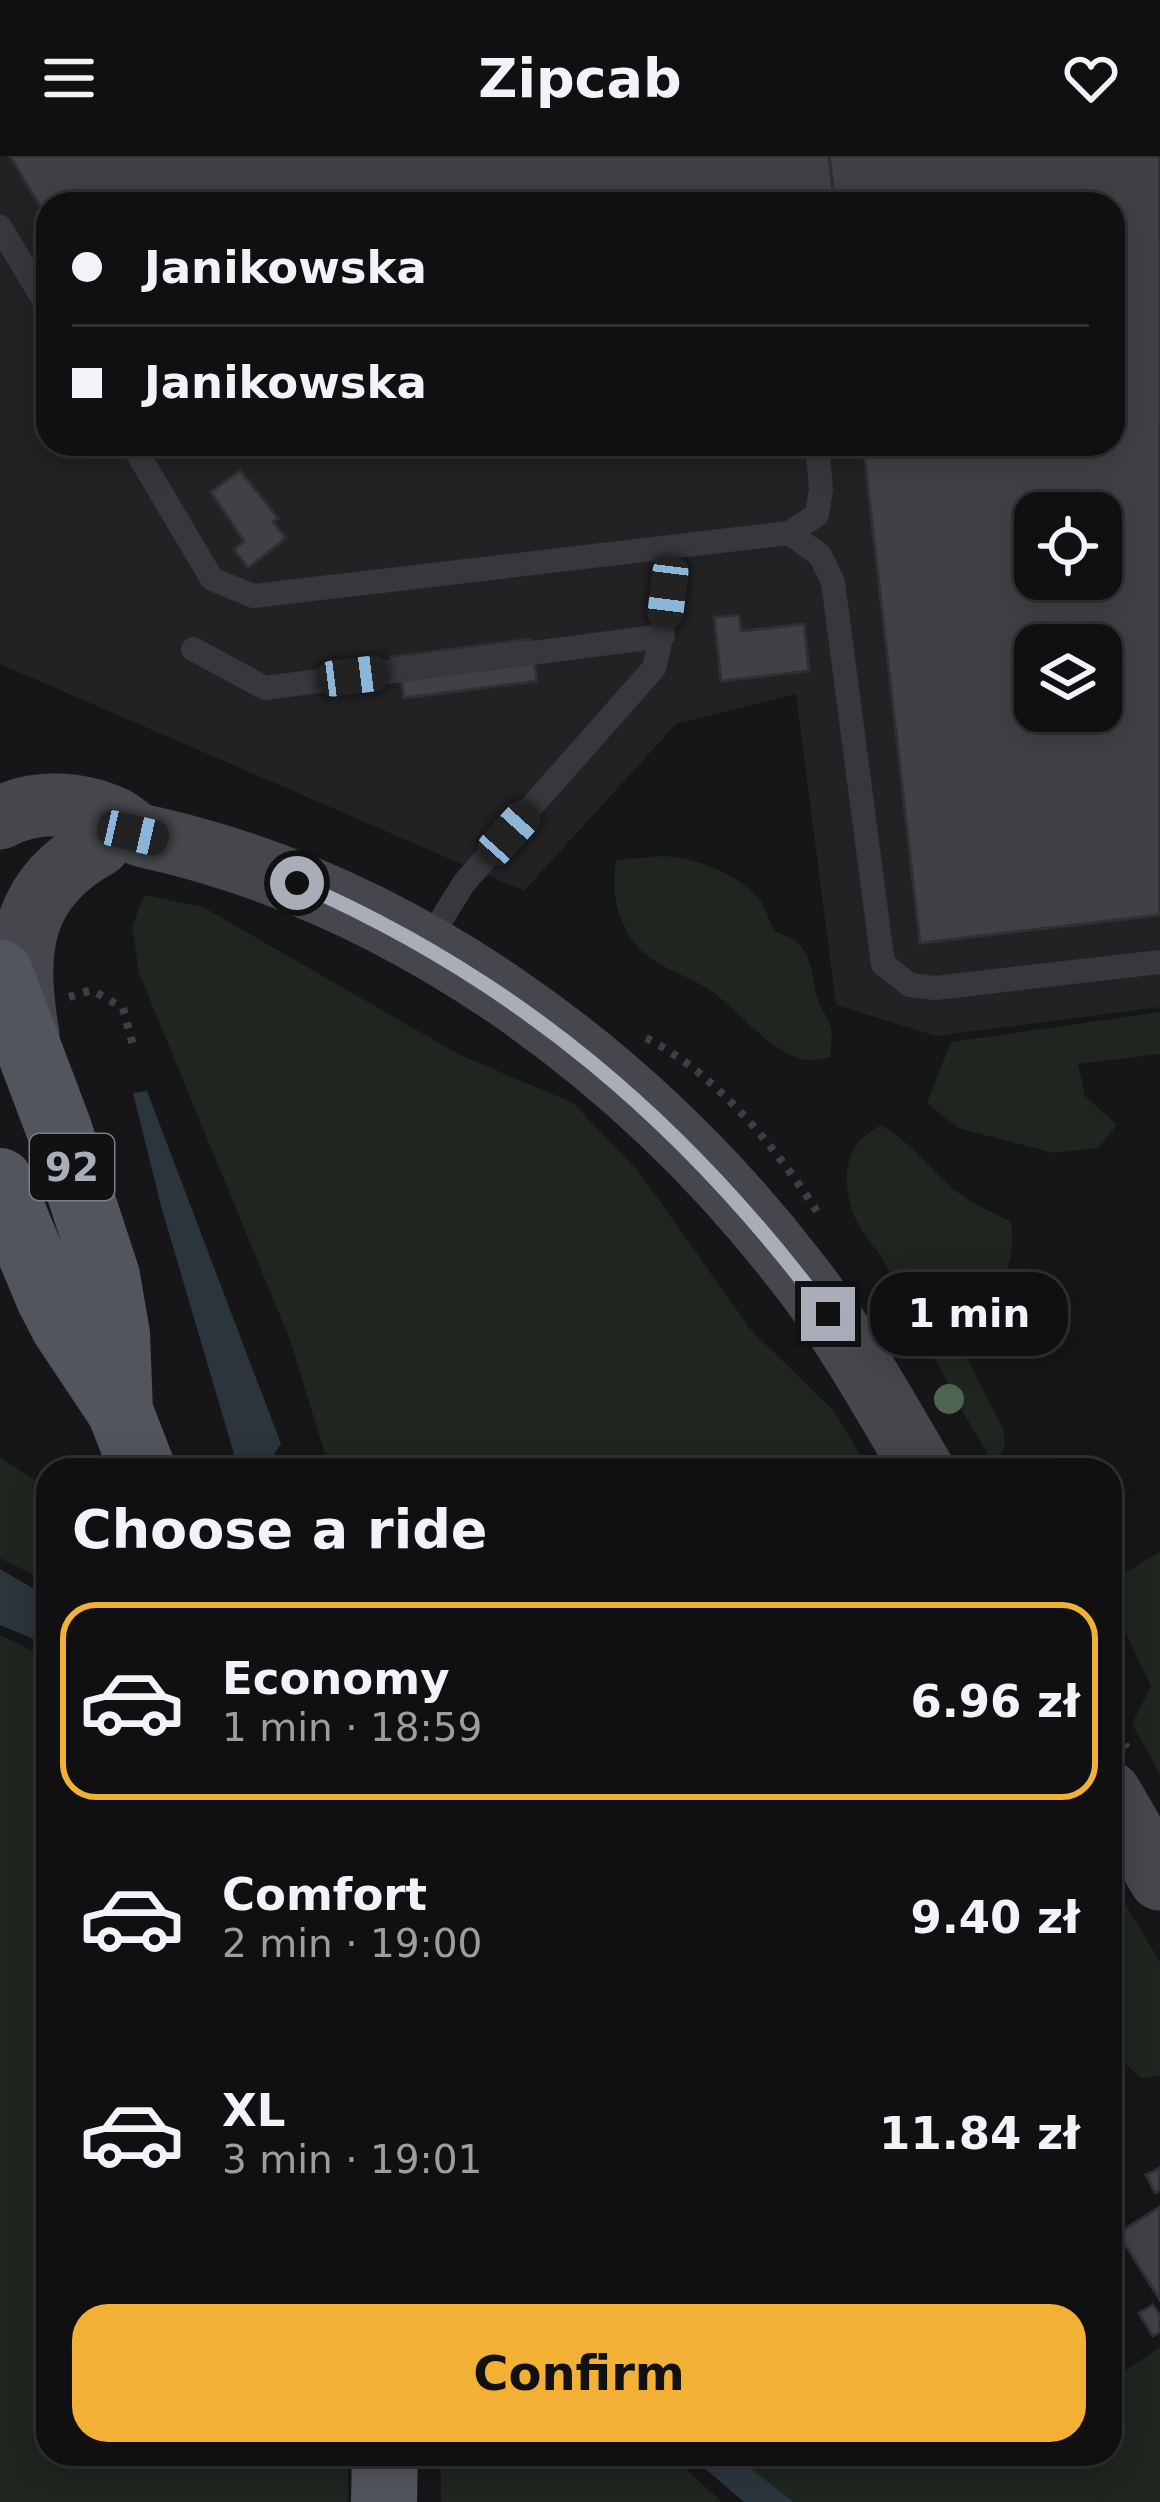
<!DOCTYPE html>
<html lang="en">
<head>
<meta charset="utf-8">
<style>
  :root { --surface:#101012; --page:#19191b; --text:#f1f3f6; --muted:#9c9d9f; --line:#303032; --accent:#f2b134 }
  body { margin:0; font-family:"DejaVu Sans",sans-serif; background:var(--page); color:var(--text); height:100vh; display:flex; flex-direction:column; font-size:45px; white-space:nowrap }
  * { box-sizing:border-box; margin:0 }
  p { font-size:39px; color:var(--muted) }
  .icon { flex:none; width:66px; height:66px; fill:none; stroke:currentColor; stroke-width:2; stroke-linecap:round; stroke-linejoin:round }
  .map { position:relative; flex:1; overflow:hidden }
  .side { position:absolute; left:36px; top:1302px; width:1086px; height:1008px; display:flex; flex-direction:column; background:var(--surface); border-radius:36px; box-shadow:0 6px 30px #0003,0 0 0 3px var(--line) }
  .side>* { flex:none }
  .top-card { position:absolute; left:36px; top:36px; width:1089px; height:264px; border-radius:36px; box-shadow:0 6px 30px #0003,0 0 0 3px var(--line); display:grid; align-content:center; height:264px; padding:0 36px; background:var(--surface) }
  .fabs { position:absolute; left:1014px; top:336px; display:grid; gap:24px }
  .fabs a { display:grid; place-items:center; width:108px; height:108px; border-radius:24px; background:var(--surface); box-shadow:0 6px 30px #0003,0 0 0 3px var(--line); font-size:60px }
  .end { position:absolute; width:54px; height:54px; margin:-27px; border:15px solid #a8adb8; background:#111; box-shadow:0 0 0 6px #111 }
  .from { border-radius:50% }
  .bubble { position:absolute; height:84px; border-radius:36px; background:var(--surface); box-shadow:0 6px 30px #0003,0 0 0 3px var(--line); font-size:39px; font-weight:700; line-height:84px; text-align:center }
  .car { position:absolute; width:36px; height:72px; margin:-36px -18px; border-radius:15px; box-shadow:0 0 9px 3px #0007; background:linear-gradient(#222 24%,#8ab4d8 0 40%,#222 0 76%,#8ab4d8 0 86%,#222 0) }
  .top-card b { display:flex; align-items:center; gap:42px; height:114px; font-size:45px }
  .top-card b+b { border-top:3px solid var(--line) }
  .top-card i { width:30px; height:30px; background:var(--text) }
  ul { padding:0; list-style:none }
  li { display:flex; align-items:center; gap:36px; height:198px; margin:0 24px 18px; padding:0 12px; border:6px solid transparent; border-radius:36px }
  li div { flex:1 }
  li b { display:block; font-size:45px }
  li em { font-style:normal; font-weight:700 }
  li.selected { border-color:var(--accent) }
  li>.icon { width:108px; height:108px; stroke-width:1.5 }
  h2 { padding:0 36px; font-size:54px; line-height:144px }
  .button { display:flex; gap:24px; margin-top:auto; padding:24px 36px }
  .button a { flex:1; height:138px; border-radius:36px; background:var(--accent); color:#111; font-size:48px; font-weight:700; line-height:138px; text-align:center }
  header { display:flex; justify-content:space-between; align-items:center; height:156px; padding:0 36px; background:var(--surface); font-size:54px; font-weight:700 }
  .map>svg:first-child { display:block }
</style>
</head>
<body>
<header><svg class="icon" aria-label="menu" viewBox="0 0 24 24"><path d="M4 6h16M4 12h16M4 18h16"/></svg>Zipcab<svg class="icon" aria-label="heart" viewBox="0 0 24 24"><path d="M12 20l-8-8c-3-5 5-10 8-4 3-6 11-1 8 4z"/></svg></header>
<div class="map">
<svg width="1160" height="2346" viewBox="0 0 1160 2346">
  <rect width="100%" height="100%" fill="#161618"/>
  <path fill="#222225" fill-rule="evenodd" d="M0 0H1160V851L936 880 836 849 796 538 676 568 524 735 0 508ZM48 48H1113V288H48ZM1035 357H1101V423H1035ZM1035 489H1101V555H1035Z"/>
  <g fill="#1e261f">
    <path d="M665 700C698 703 741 718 762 747 767 755 770 767 774 775 816 789 808 808 818 844 821 854 829 862 831 872 833 880 830 892 831 901 817 904 808 906 795 901 762 888 737 852 708 833 677 813 646 810 627 776 614 752 612 730 616 704Z"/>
    <path d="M144 739 203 751 458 898 573 947 639 1016 751 1174 834 1255 869 1314H330L290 1184 139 817 132 771Z"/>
    <path d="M1160 856V898L1078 908 1085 940 1117 969 1098 992 1054 997 958 972 927 947 951 886Z"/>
    <path d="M880 970C903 976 936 1022 960 1038 975 1049 994 1057 1011 1066 1019 1120 992 1137 956 1168L964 1196 1004 1275 1005 1289 995 1310C954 1246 925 1178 888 1112 876 1091 856 1072 850 1048 842 1013 848 986 880 970Z"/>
    <path d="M0 1302 43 1329 48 1350V1426L0 1402Z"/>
    <path d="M1160 1396V1618L1132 1568 1151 1530 1113 1450 1110 1426Z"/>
    <path d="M0 1479 48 1502V2298H348V2346H0Z"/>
    <path d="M1110 1723 1160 1806V1919L1141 1923 1110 1892Z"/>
    <path d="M1160 2191V2346H794L732 2298H985L988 2307 1002 2298H1110V2225Z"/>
    <path d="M441 2298H669L722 2346H441Z"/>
  </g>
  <g fill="#2c353c">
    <path d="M147 935 281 1288 272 1301 237 1308 161 1050 133 937Z"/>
    <path d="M0 1413 48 1441V1489L0 1469Z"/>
    <path d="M688 2298H732L794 2346H744Z"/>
  </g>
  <g fill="#404145" stroke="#303034" stroke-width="3" fill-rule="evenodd">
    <path d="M10 0H829L835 48H48V64Z"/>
    <path d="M829 0H1160V759L920 787 863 288H1113V48H835ZM1035 357H1101V423H1035ZM1035 489H1101V555H1035Z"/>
    <path d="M240 314 278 362 273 366 286 382 248 412 234 394 244 385 211 336Z"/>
    <path d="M739 459 741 475 804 468 809 515 721 525 714 461Z"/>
    <path d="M531 483 537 525 404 542 399 510 393 511 391 501Z"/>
    <path d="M1160 2012V2035L1155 2037 1146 2019Z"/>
    <path d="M1160 2051V2144L1118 2077Z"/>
    <path d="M1153 2149 1160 2159V2176L1153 2180 1139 2157Z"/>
  </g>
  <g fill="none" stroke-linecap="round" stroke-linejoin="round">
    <g stroke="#3d3f44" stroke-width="8" stroke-dasharray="6 9" stroke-linecap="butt">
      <path d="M69 841 92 834 123 852 134 893"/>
      <path d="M646 882C716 917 777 993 818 1057"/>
      <path d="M1110 1562 1127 1592"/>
    </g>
    <g stroke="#37383d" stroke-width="24">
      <path d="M0 71 48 151"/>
      <path d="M132 288 212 423 253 440 789 377 820 399 833 426 883 808 910 829 935 832 1160 806"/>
      <path d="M789 377 817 359 821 333 817 288"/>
      <path d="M193 493 265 532 663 480"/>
      <path d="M425 790 464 727 654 512C665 472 668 434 667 392"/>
    </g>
    <g stroke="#45474d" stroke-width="63">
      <path d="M0 662C34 644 78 645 114 662 126 668 131 677 144 680 404 737 635 907 796 1115 845 1177 883 1246 923 1314"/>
      <path d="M28 878C13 795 20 732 99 689"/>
      <path d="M1110 1637 1160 1723"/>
    </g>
    <g stroke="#53555c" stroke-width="66">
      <path d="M0 817 59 973 107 1120 117 1178 120 1255"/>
      <path d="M0 1025 49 1142 64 1171 120 1255 143 1314"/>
      <path d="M384 2346 385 2298"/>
    </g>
  </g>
  <circle fill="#506452" cx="949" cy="1243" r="15"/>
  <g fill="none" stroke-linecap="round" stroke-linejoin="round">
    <path stroke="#a8adb8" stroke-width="15" d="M297 727C517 823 685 966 828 1158"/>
  </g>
  <g text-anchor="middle" stroke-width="9" stroke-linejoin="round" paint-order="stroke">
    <rect fill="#111113" stroke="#7b7e86" stroke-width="3" x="30" y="978" width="84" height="66" rx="9"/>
    <g font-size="39" font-weight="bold" fill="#a8adb8">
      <text x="72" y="1025">92</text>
    </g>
  </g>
</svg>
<div class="fabs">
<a><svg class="icon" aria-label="locate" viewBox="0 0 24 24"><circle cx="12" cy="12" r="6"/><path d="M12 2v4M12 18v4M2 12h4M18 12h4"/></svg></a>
<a><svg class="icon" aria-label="layers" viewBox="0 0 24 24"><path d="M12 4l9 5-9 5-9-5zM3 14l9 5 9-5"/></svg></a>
</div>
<i class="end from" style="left:297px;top:727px"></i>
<i class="end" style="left:828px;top:1158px"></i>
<div class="bubble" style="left:870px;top:1116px;width:198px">1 min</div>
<i class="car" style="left:668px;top:436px;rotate:187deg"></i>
<i class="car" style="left:353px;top:520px;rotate:83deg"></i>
<i class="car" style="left:133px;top:677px;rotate:103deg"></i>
<i class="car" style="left:509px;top:677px;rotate:42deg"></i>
<div class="top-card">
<b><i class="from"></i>Janikowska</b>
<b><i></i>Janikowska</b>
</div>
<section class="side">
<h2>Choose a ride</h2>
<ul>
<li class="selected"><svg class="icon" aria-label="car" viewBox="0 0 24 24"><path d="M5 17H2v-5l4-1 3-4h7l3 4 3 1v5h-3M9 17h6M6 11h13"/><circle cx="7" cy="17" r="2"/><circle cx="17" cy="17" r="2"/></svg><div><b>Economy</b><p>1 min · 18:59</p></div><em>6.96 zł</em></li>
<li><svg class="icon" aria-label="car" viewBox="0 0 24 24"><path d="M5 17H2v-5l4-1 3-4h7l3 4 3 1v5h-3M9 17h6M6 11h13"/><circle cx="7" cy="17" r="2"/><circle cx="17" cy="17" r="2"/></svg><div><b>Comfort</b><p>2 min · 19:00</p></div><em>9.40 zł</em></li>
<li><svg class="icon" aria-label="car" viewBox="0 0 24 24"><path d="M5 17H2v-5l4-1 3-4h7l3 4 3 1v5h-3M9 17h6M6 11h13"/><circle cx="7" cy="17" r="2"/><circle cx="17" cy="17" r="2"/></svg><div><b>XL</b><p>3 min · 19:01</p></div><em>11.84 zł</em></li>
</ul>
<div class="button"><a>Confirm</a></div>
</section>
</div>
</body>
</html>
